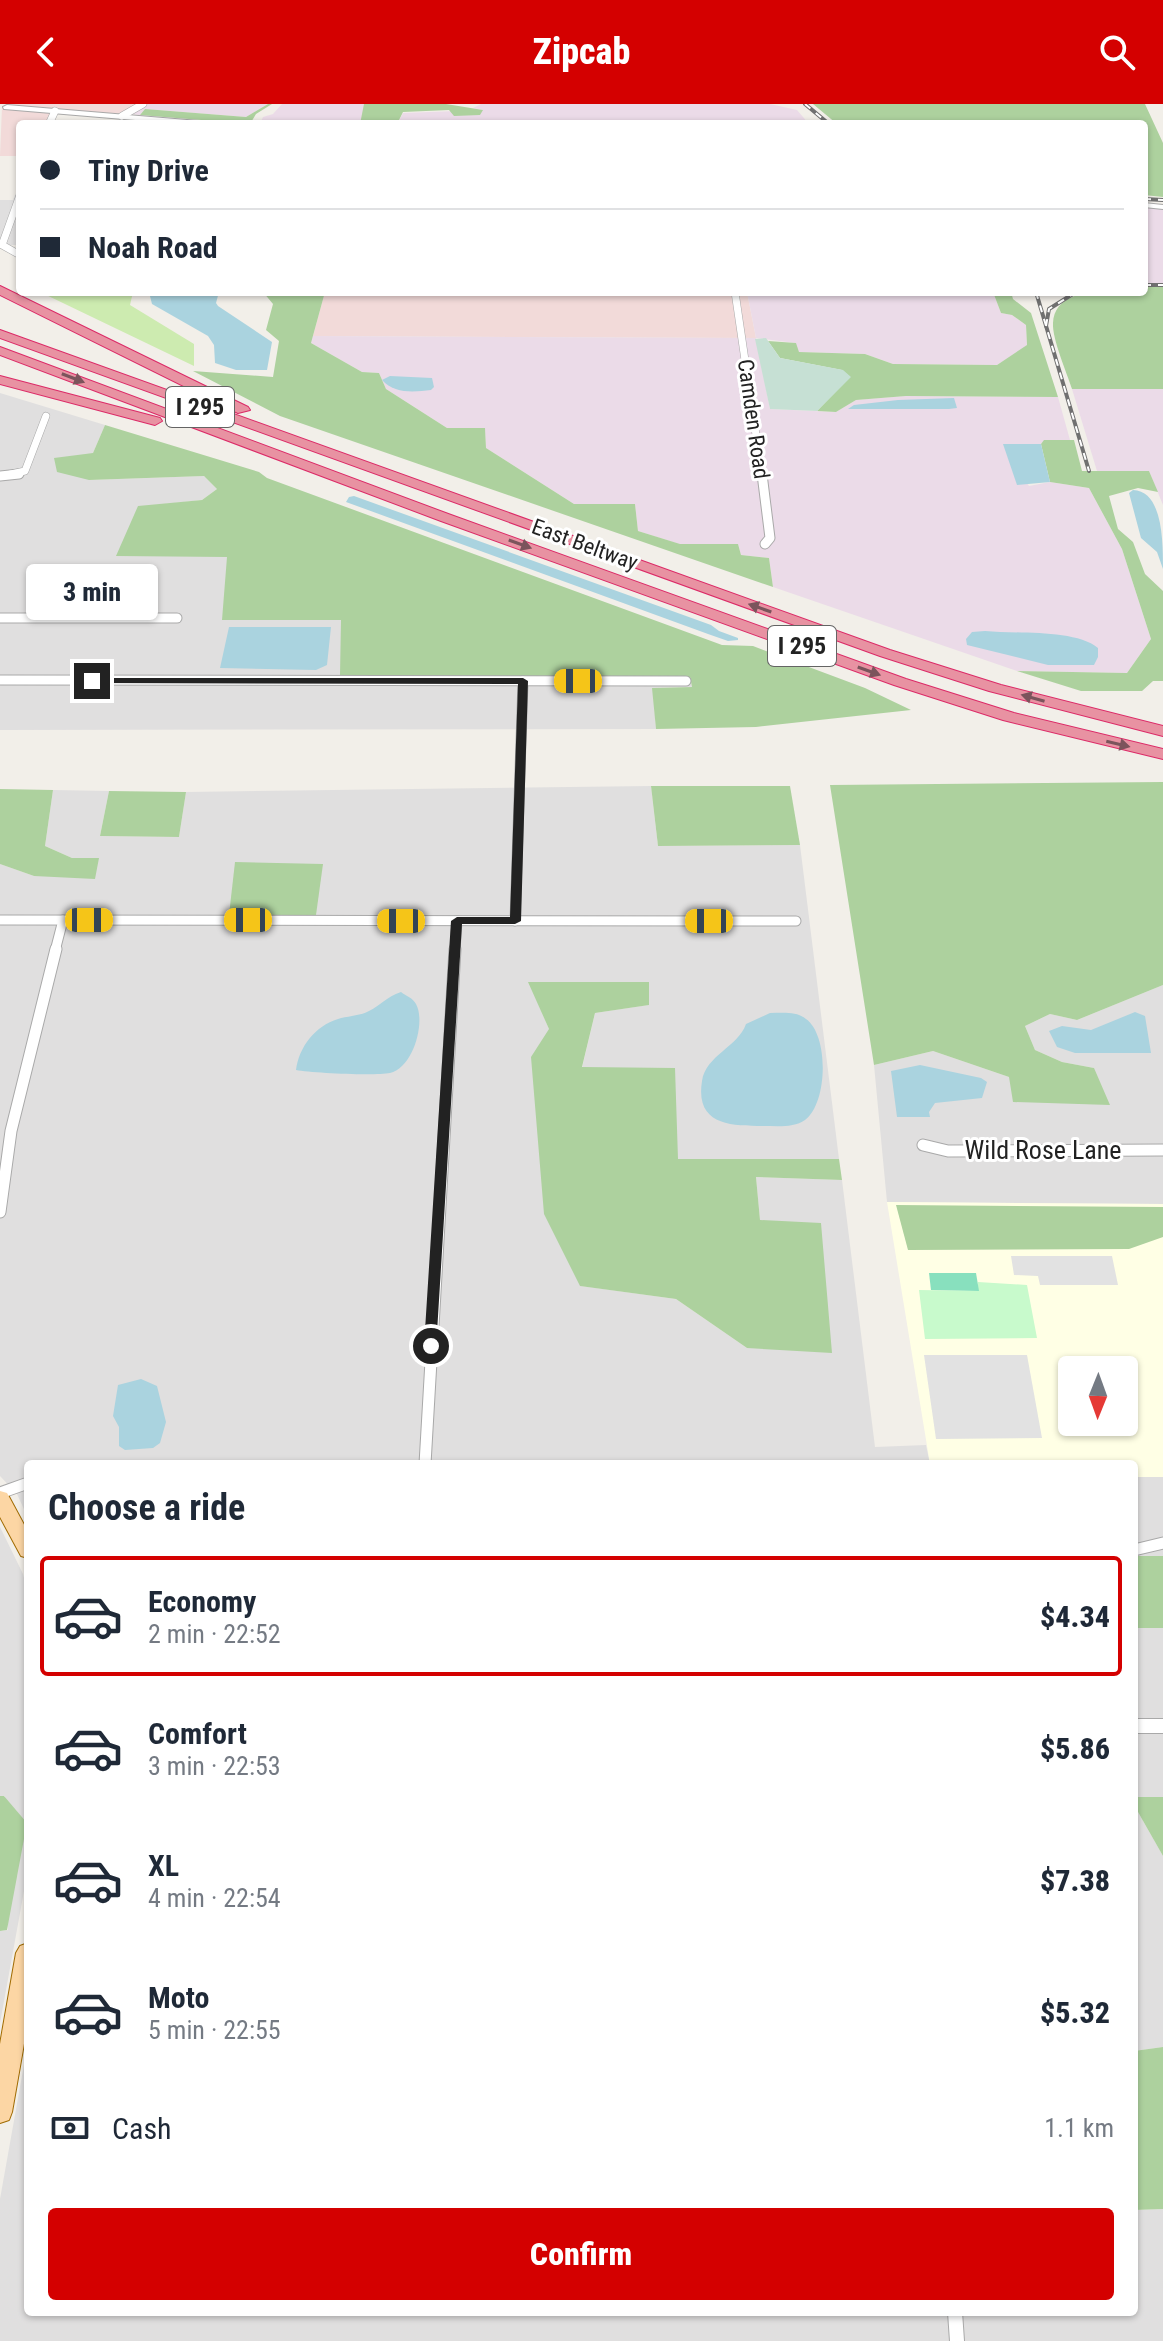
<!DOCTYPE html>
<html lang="en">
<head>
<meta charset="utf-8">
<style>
  :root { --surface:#fff; --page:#f6f6f7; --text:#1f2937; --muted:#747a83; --line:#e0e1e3; --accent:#d40000 }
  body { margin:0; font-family:"Roboto Condensed",sans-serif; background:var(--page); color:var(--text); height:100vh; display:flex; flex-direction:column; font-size:30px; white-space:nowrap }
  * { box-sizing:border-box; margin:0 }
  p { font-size:26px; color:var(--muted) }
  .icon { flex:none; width:44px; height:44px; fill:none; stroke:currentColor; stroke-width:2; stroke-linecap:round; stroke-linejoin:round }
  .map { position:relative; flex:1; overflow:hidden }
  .panel { position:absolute; left:24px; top:1356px; width:1114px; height:856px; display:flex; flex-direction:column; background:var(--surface); border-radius:8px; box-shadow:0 2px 6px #0004 }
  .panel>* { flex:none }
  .hud { position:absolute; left:16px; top:16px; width:1132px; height:176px; border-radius:8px; box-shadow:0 2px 6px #0004; display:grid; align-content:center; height:176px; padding:0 24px; background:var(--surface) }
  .needle { width:52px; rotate:181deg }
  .buttons { position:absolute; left:1058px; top:1252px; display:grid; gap:16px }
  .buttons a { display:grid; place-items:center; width:80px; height:80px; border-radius:8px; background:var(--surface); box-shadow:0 2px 6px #0004; font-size:40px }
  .end { position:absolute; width:36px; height:36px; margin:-18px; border:10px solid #222; background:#fff; box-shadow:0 0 0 4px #fff }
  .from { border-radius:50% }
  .bubble { position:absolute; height:56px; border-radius:8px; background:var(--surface); box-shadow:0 2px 6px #0004; font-size:26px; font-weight:800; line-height:56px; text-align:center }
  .car { position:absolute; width:24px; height:48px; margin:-24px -12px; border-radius:10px; box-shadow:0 0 6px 2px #0007; background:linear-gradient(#f5c518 24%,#345 0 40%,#f5c518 0 76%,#345 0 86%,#f5c518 0) }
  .hud b { display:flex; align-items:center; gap:28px; height:76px; font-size:30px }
  .hud b+b { border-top:2px solid var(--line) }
  .hud i { width:20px; height:20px; background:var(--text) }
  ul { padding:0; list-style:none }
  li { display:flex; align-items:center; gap:24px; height:120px; margin:0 16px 12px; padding:0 8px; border:4px solid transparent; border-radius:8px }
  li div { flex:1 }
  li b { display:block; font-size:30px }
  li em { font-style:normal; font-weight:800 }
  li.active { border-color:var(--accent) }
  li>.icon { width:72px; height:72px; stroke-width:1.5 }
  h2 { padding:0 24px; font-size:36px; line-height:96px }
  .pay { display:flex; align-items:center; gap:20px; height:88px; padding:0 24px; font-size:30px }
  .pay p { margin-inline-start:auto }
  .cta { display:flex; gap:16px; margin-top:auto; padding:16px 24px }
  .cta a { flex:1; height:92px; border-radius:8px; background:var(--accent); color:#fff; font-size:32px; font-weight:800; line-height:92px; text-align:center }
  header { display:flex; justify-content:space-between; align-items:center; height:104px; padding:0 24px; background:var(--accent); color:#fff; font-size:36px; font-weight:800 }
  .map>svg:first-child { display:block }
</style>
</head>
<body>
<header><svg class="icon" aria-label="back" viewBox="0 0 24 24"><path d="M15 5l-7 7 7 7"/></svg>Zipcab<svg class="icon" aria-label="search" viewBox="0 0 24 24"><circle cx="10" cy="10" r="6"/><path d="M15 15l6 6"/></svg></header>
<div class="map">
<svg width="1163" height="2237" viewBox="0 0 1163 2237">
  <rect width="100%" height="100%" fill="#f2efe9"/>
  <g fill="#e0dfdf">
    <path d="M20 80V141H0V96H13Z"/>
    <path d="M0 289 105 321 93 349 89 376 204 372 217 385 202 396 138 403 342 516 690 573 692 583 653 584 656 625 0 626Z"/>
    <path d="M651 682 658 742 800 741 839 1055H678L582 964 595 909 648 901 529 878 549 925 581 1182 676 1195 747 1244 760 1116 756 1073 842 1076 875 1343 926 1341 930 1360H28V1414L17 1390 0 1372V760L34 772 98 755 72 754 45 742 53 686 109 687 100 732 179 733 186 688Z"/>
    <path d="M1163 881V1100L887 1098 874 961 933 947 1009 973 1094 964 1062 958 1035 946 1025 922 1050 910 1077 916Z"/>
    <rect x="1134" y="1373" width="29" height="320"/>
    <path d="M0 1423 23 1470 28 1490V1765L0 1919V1827L8 1826 5 1692H0Z"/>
    <path d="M1134 1701 1163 1752V1943L1134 1947Z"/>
    <path d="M28 1938V2208H1134V2106L1163 2105V2237H0V2095Z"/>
  </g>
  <g fill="#f2dad9">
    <path d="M3 0H139L123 9 111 10Z"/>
    <path d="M2 3 57 8 53 20H20V52H0Z"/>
    <path d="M325 188H747L756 234 313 232Z"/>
  </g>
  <g fill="#ebdbe8">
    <path d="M139 0H268L246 13 145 5 140 11 123 9Z"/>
    <path d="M282 0H365L360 20H260L263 13 273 10Z"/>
    <path d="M481 0H770L797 6 809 20H397L403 9 483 6 473 4Z"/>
    <path d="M1144 103 1163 105V183H1144Z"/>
    <path d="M747 188H993L1001 209 1012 211 1026 221 1027 242 997 261 893 260 865 250 799 248 795 239 756 234 770 305 836 308 856 296 906 292 1058 293 1070 336H1045L1041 340 1004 341 1029 382 1050 378 1089 384 1122 445 1151 535 1127 569 1017 567 773 483 769 454 741 451 738 440H679L638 427 635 400H574L486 344 485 325 447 324 386 285 379 269 362 268 311 239 313 232 756 234Z"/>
    <path d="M1072 285H1163V401L1149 367H1097Z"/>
  </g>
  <path fill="#ffffe5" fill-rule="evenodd" d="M887 1098 1163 1100V1373H1134V1360H930ZM1072 1266H1124V1318H1072Z"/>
  <path fill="#cdebb0" d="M40 188H133L130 201 194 240V262Z"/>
  <g fill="#add19e">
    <path d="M268 0H272L256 10 250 20 140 11 145 5 246 13Z"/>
    <path d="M364 0H446L483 6 480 11 454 12 449 6 403 8 397 20H360Z"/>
    <path d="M813 0H1145L1163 39V93L1144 91V20H837Z"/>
    <path d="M1144 183H1163V285H1072C1067 269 1052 235 1053 219 1055 179 1117 188 1144 188Z"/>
    <path d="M263 188H325L311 239 362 268 379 269 386 285 447 324H485L486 344 574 400H635L638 427 680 440H738L741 451 769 454 773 483 280 312 193 267 273 273 279 237 266 226 273 200Z"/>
    <path d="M993 188H1011L1013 195 1031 209 1058 293 906 292 856 296 836 308 817 307 850 273 842 266 780 254 768 237 796 239 799 248 865 250 893 260 997 261 1027 241 1026 221 1012 211 1001 209Z"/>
    <path d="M105 321 259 368 267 374 722 541 753 542 865 584 911 606 756 623 656 625 652 584 692 583 690 573 340 571 341 516H222L227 453 116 452 138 402 202 396 217 385 204 372 89 376 57 368 54 354 93 349Z"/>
    <path d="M1044 336H1074L1082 367H1149L1158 388 1138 384 1109 392 1118 425 1133 438 1145 470 1163 487V577H1153L1142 587H1081L1017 567 1127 569 1151 535 1122 445 1089 384 1050 378 1041 340Z"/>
    <path d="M1163 678V881L1077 916 1050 910 1025 922 1035 946 1062 958 1094 964 1110 1001 1013 998 1009 973 933 947 874 961 830 681Z"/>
    <path d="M651 682H790L800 741 658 742Z"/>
    <path d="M0 685 53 686 45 742 72 754H99L95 775 34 772 0 760Z"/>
    <path d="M109 687 186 688 179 733 100 732Z"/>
    <path d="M235 758 323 760 316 811H229Z"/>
    <path d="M528 878H649V901L595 909 582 963 675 964 678 1055H839L842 1076 756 1073 760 1116 821 1119 832 1249 747 1244 676 1195 580 1182 544 1110 531 953 549 925Z"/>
    <path d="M896 1101 1163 1103V1133L1129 1145 908 1146Z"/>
    <rect x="1134" y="1452" width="29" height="72"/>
    <path d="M0 1692H4L27 1719 7 1826 0 1827Z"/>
    <path d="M1134 1693H1163V1752L1134 1701Z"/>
    <path d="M1163 1943V2105L1134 2106V1947Z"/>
  </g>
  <path fill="#c6e0d4" d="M766 234 780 254 843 266 851 273 817 307 770 305 755 235Z"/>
  <path fill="#c8facc" d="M978 1178 1027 1181 1037 1234 925 1235 919 1186 978 1187Z"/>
  <path fill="#88e0be" d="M929 1169H976L979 1187 931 1186Z"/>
  <g fill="#e2e2e2">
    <path d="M1011 1152H1112L1118 1181H1040L1038 1172 1014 1171Z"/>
    <path d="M924 1251H1027L1042 1334 936 1335Z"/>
  </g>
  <g fill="#aad3df">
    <path d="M149 188H219L216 199 218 202 272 238 267 266H236L215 259 214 241 208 232 152 200Z"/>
    <path d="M390 272 432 274 434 283 431 286C414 288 394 290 382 276Z"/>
    <path d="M954 294 957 304 949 305H848L854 301 898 296Z"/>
    <path d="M1003 340H1041L1050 378 1017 381Z"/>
    <path d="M1133 386C1163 387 1163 438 1163 465L1157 448 1141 434 1129 389Z"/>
    <path d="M354 392 711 521 719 527 738 534V536L728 537 708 530 346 398 349 393Z"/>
    <path d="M229 523H331L327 561 316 566 220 564Z"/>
    <path d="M985 527C1016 530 1075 525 1098 544V553L1094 561H1048L967 541 966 535 972 528Z"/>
    <path d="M401 888C406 892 413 894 416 900 426 918 413 964 390 969 374 972 312 969 296 966 299 943 315 922 338 915 347 912 360 912 369 907 381 901 386 893 401 888Z"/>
    <path d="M1135 908 1145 912 1151 949H1075L1057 943 1049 927 1062 922 1091 926Z"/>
    <path d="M770 909C783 909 796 907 806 915 829 931 828 999 805 1016 794 1024 777 1022 763 1022 730 1022 695 1021 702 977 706 951 738 943 746 920Z"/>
    <path d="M920 961 981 974 987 978 982 994 935 999 929 1008 930 1013H897L891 967Z"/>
    <path d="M141 1275 157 1282 166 1318 160 1339 153 1344 125 1346 119 1342V1323L113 1312 118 1281Z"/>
  </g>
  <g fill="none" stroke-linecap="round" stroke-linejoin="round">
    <defs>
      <g id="minor-far3">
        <path d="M122 12 143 0"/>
        <path d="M49 20 55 7"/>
        <path d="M20 91 2 141 20 151"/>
        <path d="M735 188 762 372"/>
        <path d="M2 372 25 367 46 312"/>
      </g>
      <g id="minor-far2">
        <path d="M762 370 770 434 765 440"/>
        <path d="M0 372 19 370"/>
        <path d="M0 514H177"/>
        <path d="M0 576 686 577"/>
        <path d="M0 816 796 817"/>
        <path d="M515 817 523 577"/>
        <path d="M55 847 63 816"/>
        <path d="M455 847 457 817"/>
      </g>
      <g id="minor-far1">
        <path d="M923 1041 948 1047 1163 1046"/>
        <path d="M0 1108 11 1027 56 845"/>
        <path d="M425 1360 455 845"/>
        <path d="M0 1389 28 1379"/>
        <path d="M1134 1446 1163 1439"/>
      </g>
      <g id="minor">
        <path d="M1134 1622H1163"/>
        <path d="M955 2208 957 2237"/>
      </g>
      <g id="tertiary">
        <path d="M7 1 211 18 215 20H183L4 5 3 3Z"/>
        <path d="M1144 99 1163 101V105L1144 103Z"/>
      </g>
      <g id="primary">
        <path d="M0 1387 7 1389 28 1428V1454L21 1452 0 1413Z"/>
        <path d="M28 1839V1917L12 2008 9 2016 0 2019V1940L16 1849 20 1842Z"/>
      </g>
      <g id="motorway">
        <path d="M0 182 248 303 250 306 238 309 0 191Z"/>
        <path d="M0 226 890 546 1001 581 1163 622V632L989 587 880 552 0 234Z"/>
        <path d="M0 243 451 411 906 575 1014 609 1163 645V655L1003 616 894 581 441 417 0 251Z"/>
        <path d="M0 272 160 314 162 317 155 321 0 280Z"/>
      </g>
    </defs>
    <use href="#minor-far3" stroke="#a9a9a9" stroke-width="8"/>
    <use href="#minor-far2" stroke="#a9a9a9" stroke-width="11"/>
    <use href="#minor-far1" stroke="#a9a9a9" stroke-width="13"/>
    <use href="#minor" stroke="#a9a9a9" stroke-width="16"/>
    <use href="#tertiary" stroke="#a9a9a9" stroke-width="2"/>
    <use href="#primary" stroke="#a06b00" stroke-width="2"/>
    <use href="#motorway" stroke="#dc2a67" stroke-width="2"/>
    <use href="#minor-far3" stroke="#fff" stroke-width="7"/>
    <use href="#minor-far2" stroke="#fff" stroke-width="9"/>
    <use href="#minor-far1" stroke="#fff" stroke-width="11"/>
    <use href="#minor" stroke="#fff" stroke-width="14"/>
    <use href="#tertiary" fill="#fff" fill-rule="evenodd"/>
    <use href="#primary" fill="#fcd6a4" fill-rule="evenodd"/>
    <use href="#motorway" fill="#e892a2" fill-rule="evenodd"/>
    <defs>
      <g id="rail">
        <path d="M805 0 829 20"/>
        <path d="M1144 95 1163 96"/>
        <path d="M1144 181H1163"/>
        <path d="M1036 188 1089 367"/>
        <path d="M1046 222 1049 205 1076 188"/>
      </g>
    </defs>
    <use href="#rail" stroke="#707070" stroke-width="4"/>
    <use href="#rail" stroke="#fff" stroke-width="2" stroke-dasharray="7" stroke-linecap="butt"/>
  </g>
  <defs><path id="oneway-solid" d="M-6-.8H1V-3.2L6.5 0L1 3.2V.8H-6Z" transform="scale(2)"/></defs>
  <g fill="#7b545c">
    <use href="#oneway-solid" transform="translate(73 274) rotate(21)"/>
    <use href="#oneway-solid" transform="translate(520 440) rotate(20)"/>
    <use href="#oneway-solid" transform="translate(760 504) rotate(-161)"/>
    <use href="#oneway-solid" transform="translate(869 567) rotate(20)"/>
    <use href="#oneway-solid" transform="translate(1033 594) rotate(-164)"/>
    <use href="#oneway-solid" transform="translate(1118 640) rotate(13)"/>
  </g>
  <path fill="#222" d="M92 574H523L528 577 521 817 515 820H462L436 1245 431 1247 424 1242 451 817 457 813H510L518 580 89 579V574Z"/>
  <g text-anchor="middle" stroke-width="6" stroke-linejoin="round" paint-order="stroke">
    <g font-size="22" fill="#222" stroke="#fff">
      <text transform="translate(754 315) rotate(82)" y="8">Camden Road</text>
      <text transform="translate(585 440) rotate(20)" y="8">East Beltway</text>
    </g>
    <g fill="#fff" stroke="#646464" stroke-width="2">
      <rect x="166" y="283" width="68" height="40" rx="6"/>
      <rect x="768" y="522" width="68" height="40" rx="6"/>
    </g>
    <g font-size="24" font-weight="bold" fill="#222">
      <text x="200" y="311">I 295</text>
      <text x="802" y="550">I 295</text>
    </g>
    <g font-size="26" fill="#222" stroke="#fff">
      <text x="1043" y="1055">Wild Rose Lane</text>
    </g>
  </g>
</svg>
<div class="buttons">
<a><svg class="needle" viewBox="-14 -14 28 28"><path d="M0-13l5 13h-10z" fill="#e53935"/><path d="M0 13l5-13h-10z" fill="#747a83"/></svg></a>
</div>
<i class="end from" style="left:431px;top:1242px"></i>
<i class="end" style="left:92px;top:577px"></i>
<div class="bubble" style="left:26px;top:460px;width:132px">3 min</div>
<i class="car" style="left:578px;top:577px;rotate:270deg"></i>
<i class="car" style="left:89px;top:816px;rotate:90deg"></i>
<i class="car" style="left:248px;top:816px;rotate:270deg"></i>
<i class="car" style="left:401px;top:817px;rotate:270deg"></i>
<i class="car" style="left:709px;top:817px;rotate:270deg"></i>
<div class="hud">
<b><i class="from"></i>Tiny Drive</b>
<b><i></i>Noah Road</b>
</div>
<section class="panel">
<h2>Choose a ride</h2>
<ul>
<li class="active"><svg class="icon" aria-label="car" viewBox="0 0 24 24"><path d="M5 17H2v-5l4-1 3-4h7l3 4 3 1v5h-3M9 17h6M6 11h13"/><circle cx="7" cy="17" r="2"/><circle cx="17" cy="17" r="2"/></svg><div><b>Economy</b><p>2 min · 22:52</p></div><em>$4.34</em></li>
<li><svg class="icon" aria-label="car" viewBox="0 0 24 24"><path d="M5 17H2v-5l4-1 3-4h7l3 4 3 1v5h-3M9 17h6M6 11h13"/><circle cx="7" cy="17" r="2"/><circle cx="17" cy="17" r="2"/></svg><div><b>Comfort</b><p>3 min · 22:53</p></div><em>$5.86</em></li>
<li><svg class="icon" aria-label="car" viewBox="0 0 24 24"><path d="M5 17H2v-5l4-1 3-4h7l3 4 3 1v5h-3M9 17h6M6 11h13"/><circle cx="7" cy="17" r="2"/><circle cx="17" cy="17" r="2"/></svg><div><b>XL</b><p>4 min · 22:54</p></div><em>$7.38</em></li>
<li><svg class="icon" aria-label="car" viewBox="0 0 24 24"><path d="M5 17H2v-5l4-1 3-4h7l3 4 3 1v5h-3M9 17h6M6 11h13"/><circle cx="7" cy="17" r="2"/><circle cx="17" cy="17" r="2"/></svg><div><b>Moto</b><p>5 min · 22:55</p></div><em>$5.32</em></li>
</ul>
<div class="pay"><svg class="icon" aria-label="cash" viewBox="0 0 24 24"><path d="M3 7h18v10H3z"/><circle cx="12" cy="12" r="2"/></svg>Cash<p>1.1 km</p></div>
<div class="cta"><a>Confirm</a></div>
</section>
</div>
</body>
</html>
